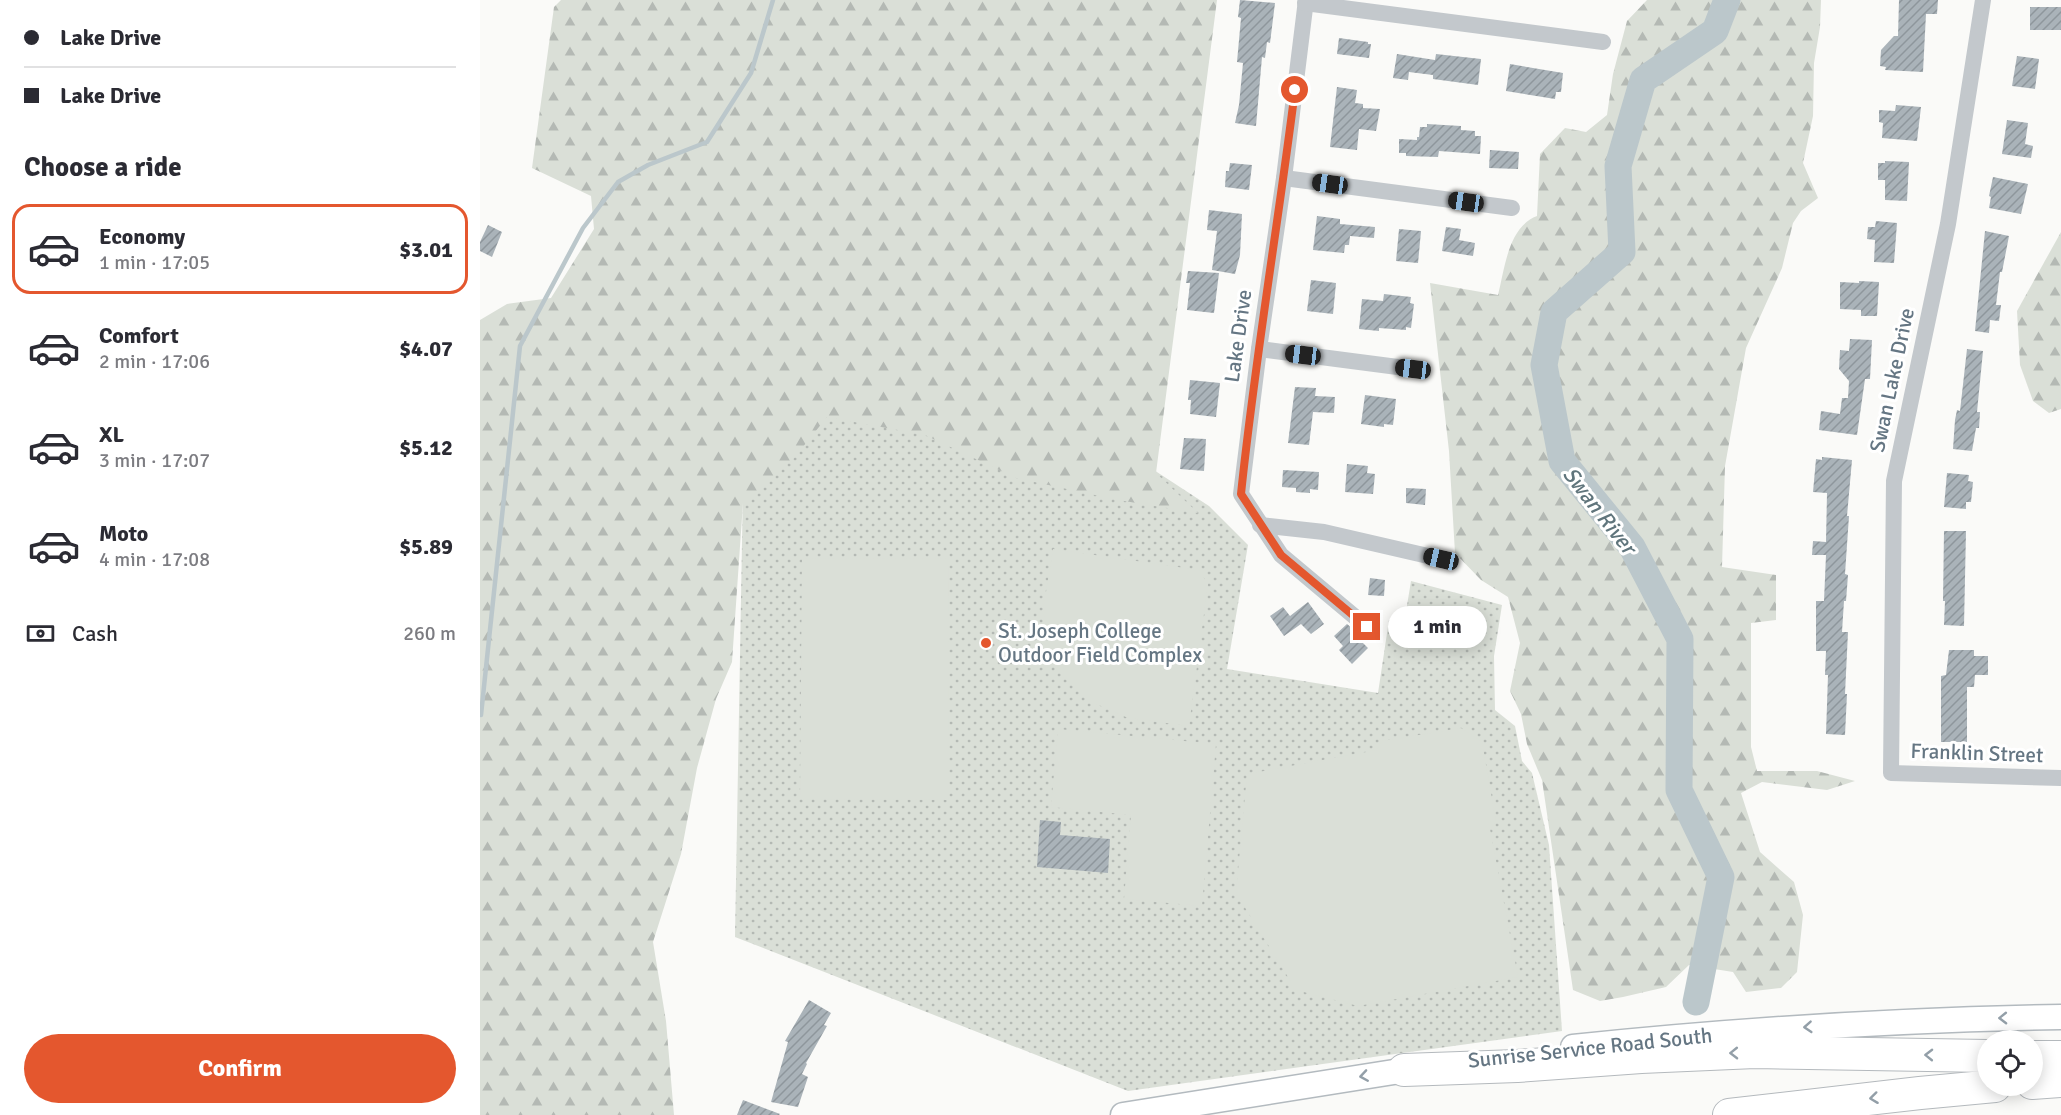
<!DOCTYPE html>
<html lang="en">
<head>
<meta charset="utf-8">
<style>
  :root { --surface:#fff; --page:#f7f7f7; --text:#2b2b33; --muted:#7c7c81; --line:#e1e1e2; --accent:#e4572e }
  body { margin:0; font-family:Signika,sans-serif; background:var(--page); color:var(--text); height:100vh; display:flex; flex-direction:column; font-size:22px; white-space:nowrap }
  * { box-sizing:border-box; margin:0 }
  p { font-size:20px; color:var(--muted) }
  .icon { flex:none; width:33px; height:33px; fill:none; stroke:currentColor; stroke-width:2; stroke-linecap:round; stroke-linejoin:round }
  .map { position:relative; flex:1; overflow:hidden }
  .details { display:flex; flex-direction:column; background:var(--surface); width:480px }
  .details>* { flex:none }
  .banner { display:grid; align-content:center; height:132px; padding:0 24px; background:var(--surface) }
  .fabs { position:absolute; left:1497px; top:1030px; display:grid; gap:12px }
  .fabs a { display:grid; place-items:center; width:66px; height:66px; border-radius:50%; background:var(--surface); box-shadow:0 3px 15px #0003; font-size:30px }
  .end { position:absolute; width:27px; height:27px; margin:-14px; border:8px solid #e4572e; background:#fff; box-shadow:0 0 0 3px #fff }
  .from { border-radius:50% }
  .bubble { position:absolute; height:42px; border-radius:21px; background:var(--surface); box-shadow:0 3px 15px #0003; font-size:20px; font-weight:800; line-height:42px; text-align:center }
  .car { position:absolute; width:18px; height:36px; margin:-18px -9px; border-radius:8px; box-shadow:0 0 4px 2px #0007; background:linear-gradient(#222 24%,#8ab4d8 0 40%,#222 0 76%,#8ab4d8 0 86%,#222 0) }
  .banner b { display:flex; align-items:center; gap:21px; height:57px; font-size:22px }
  .banner b+b { border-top:2px solid var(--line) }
  .banner i { width:15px; height:15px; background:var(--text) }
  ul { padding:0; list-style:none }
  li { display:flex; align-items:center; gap:18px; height:90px; margin:0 12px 9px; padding:0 12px; border:3px solid transparent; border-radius:18px }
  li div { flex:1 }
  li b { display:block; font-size:22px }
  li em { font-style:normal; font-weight:800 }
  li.on { border-color:var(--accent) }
  li>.icon { width:54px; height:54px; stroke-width:1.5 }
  h2 { padding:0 24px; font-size:27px; line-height:72px }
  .pay { display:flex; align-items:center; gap:15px; height:66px; padding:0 24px; font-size:22px }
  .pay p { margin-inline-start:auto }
  .action { display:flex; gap:12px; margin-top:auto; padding:12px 24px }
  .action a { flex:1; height:69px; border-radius:36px; background:var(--accent); color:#fff; font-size:24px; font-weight:800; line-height:69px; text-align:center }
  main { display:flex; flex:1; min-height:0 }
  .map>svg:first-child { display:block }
</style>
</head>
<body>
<main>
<section class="details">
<div class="banner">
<b><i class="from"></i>Lake Drive</b>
<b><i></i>Lake Drive</b>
</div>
<h2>Choose a ride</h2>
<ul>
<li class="on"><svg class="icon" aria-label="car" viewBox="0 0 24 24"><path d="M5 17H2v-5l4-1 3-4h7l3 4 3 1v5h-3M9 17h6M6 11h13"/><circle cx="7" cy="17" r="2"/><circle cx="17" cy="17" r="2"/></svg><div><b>Economy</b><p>1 min · 17:05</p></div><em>$3.01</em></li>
<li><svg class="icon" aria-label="car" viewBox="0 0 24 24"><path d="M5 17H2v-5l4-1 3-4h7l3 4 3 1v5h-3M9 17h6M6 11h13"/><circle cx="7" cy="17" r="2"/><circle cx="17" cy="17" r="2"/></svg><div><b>Comfort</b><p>2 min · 17:06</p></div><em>$4.07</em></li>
<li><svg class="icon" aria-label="car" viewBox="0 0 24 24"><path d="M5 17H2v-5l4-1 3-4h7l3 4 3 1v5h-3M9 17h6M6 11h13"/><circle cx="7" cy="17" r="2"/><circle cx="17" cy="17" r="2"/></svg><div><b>XL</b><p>3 min · 17:07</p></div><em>$5.12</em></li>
<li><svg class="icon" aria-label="car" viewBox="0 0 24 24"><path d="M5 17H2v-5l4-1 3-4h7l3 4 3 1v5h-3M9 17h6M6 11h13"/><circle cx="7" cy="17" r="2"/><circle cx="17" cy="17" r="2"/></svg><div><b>Moto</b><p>4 min · 17:08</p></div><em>$5.89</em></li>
</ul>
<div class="pay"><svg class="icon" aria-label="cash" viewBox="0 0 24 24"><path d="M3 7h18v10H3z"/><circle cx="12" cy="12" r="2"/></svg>Cash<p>260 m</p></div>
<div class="action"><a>Confirm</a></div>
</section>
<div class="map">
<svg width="1581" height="1115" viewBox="0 0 1581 1115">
  <defs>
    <pattern id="grass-dots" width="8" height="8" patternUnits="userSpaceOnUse" patternTransform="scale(1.5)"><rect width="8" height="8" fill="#dadfd7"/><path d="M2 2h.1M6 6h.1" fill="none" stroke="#b4b9b4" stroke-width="1.8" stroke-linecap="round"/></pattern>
    <pattern id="forest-firs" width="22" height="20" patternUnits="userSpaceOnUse" patternTransform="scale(1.5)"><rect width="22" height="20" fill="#dadfd7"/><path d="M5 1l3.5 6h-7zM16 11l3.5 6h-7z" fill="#b4b9b4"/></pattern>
    <pattern id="building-hatch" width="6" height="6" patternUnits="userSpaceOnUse" patternTransform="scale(1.5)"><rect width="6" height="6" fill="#aab3b9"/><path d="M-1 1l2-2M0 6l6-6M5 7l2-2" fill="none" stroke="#8e969c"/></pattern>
  </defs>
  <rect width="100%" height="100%" fill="#fafaf8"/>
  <path fill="url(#grass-dots)" d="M268 205 729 506 768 545 747 669 898 693 909 620 923 630 931 581 1022 605 1014 656 1015 710 1035 726 1042 761 1052 773 1069 845 1082 1031 648 1091 255 937Z"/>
  <g fill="url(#forest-firs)">
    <path d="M81 0H737L676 473 718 513 638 500 536 478 445 435 347 417 314 458 263 503 252 662 236 699 217 768 201 854 173 942 186 1021 194 1115H0V320L27 304 71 298 114 229 111 196 52 168 74 7Z"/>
    <path d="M1167 0H1341L1340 27 1334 63 1333 116 1323 163 1338 198 1321 211 1313 223 1302 268 1266 348 1245 466 1242 567 1296 575V620L1271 623V747L1277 771H1337L1375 781 1347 790 1282 782 1261 793 1280 852 1314 882 1323 915 1317 972 1301 988 1266 992 1253 972 1209 965 1186 987 1143 997 1120 1001 1093 990 1062 780 1047 744 1041 714 1030 691 1040 643 1028 597 1001 580 975 553 969 451 950 283 1018 295C1025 268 1028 227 1057 216L1060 154 1085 128 1106 132 1127 115 1133 74 1147 21Z"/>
    <path d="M1581 232V409L1569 413 1553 401 1540 365 1537 311Z"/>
  </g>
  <g fill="#dadfd7">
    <path d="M573 549 719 570 728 584 709 726 648 718 614 703 584 678 569 645 563 610Z"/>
    <path d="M322 558 469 559 468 800 320 799Z"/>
    <path d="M981 728 1002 742 1016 822 1010 829 1038 977 878 1006 816 990 756 893 767 774 897 750 902 741Z"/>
    <path d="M578 729 736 744 722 906 644 899 651 815 571 807Z"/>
  </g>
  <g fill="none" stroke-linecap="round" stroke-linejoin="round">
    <path stroke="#bbc7cb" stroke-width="4.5" d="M1 715 40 346 103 228 138 182 168 165 227 142 271 73 293 0"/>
    <path stroke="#bbc7cb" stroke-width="27" d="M1216 1002 1241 877 1199 790 1200 639 1152 547 1082 461 1064 365 1074 312 1142 252 1138 166 1163 80 1235 31 1247 0"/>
  </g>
  <g fill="url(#building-hatch)">
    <path d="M760 0 795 3 790 43 787 42 785 58 782 57 776 126 755 123 759 105 763 63 757 62 761 18 758 17Z"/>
    <path d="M1419 0H1458L1457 14H1446L1443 72 1405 70 1406 67 1400 66 1401 50 1414 36H1418Z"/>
    <rect x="1550" y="7" width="31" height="23"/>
    <path d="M859 38 888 42V44H891L889 58 857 54Z"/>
    <path d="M917 54 955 60 956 54 1001 59 998 85 953 79V75L929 72 928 80 913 78Z"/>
    <path d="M1537 56 1559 59 1555 89 1532 86Z"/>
    <path d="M1030 64 1083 73 1081 92H1076L1075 99 1026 91Z"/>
    <path d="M857 87 877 90 875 103 883 104V108L900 109 896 131 879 129 877 150 850 147Z"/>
    <path d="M1416 105 1441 107 1437 141 1402 138 1403 123 1399 122V110L1415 111Z"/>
    <path d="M1527 120 1548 123 1545 144 1553 146 1551 158 1522 154Z"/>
    <path d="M947 124 981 126V130L995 131V136H1001L1000 154 959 151 958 157 926 156V153H919V139L937 140V137H939L940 127H947Z"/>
    <path d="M1010 150 1039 152 1038 169 1009 168Z"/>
    <path d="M1405 161 1429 162 1427 201 1405 200V180H1398V163H1405Z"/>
    <path d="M750 163 772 165 769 190 745 187 746 171H749Z"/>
    <path d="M1513 177 1548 184 1541 214 1509 208 1511 197 1509 196Z"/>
    <path d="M729 210 762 214 760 255 755 274 732 270 737 231 727 230Z"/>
    <path d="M837 216 860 219V224L895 227 894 238 870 236 869 245H865L864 253 833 250Z"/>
    <path d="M1396 221 1417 223 1414 263 1394 262 1395 240 1387 239 1388 227H1395Z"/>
    <path d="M8 225 22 232 12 257 0 251V242Z"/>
    <path d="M966 227 981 229 979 240 995 243 993 256 962 251Z"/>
    <path d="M919 229 941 231 938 263 916 261Z"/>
    <path d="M1505 231 1529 236 1522 272H1520L1516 305H1521L1519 321 1510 320 1509 333 1495 331Z"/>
    <path d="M708 271 739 273 734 313 707 310 710 283H706Z"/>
    <path d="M831 280 856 283 853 314 827 311Z"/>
    <path d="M1379 281 1399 282 1397 316H1381V310L1360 309V282L1379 283Z"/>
    <path d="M904 294 931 297 930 303 934 304 931 328 926 327V330L899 328V331L879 329 882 299 903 301Z"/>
    <path d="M1370 339 1392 340 1390 379H1385L1377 435 1339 430 1341 411 1360 414 1362 398H1368L1369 381 1359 369 1360 350 1369 351Z"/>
    <path d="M1487 349 1503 351 1497 412H1500L1499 428H1496L1492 451 1473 449 1475 420 1477 410 1480 411Z"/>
    <path d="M710 380 740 383 736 417 710 414 711 400H708Z"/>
    <path d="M815 387 836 388 835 396 855 397 854 413 833 412 829 445 808 443Z"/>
    <path d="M885 395 916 399 913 425 904 424V427L881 424Z"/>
    <path d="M704 438 726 439 724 471 700 469Z"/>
    <path d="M1342 457 1372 460 1367 516H1369L1365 574 1368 575 1366 601H1364L1362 632H1368L1365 694H1367L1365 735 1346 734 1348 675H1345L1346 651H1336V601H1344L1346 555H1332L1333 541 1346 542 1347 493 1333 492 1336 459 1342 460Z"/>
    <path d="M867 464 888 466 887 473 895 474 893 494 865 492Z"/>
    <path d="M803 470 839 472 838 490 830 489V493L816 492V488L802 487Z"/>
    <path d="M1467 473 1489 475 1488 481 1493 482 1491 502H1486V509L1464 507Z"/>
    <path d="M926 488 946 489 945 505 926 503Z"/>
    <path d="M1464 531H1486L1484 626 1464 625 1465 601H1463Z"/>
    <path d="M890 578 905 580 904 596 888 595Z"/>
    <path d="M828 602 844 624 831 634 821 624 804 636 790 616 803 607 810 616Z"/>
    <path d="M867 624 878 633 875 635 888 648 872 664 859 650 863 646 854 636Z"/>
    <path d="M1469 650H1494V656H1508V675H1495L1494 687H1487V742H1461V676L1466 675Z"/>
    <path d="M560 820 581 822 580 835 630 839 628 873 557 867Z"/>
    <path d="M329 1000 351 1013 344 1025 347 1026 326 1063 327 1064 322 1074 328 1077 318 1107 291 1102 308 1042 305 1041Z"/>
    <path d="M263 1100 300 1114 299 1115H257Z"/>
  </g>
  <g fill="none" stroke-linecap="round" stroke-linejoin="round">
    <defs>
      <g id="secondary">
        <path d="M1093 1047C1255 1030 1418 1020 1581 1017"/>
        <path d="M643 1115 939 1068"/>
      </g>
      <g id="motorway">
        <path d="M1552 1057H1581"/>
        <path d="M924 1070 1037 1066 1161 1057 1275 1052 1508 1056"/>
        <path d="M1552 1083 1581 1081"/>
        <path d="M1249 1115 1440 1093 1515 1086"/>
      </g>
    </defs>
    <use href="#secondary" stroke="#b3babf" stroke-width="27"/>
    <use href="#motorway" stroke="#b4b9bd" stroke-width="34"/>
    <g stroke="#c3c8cc" stroke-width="16">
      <path d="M826 0 804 178 779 349 761 494 801 555 887 627"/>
      <path d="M1503 0 1468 224 1414 481 1411 773 1581 778"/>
      <path d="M825 3 1123 42"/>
      <path d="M804 178 1032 208"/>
      <path d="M779 349 933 369"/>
      <path d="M780 525 844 532 961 559"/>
    </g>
    <use href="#secondary" stroke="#fff" stroke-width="24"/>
    <use href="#motorway" stroke="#fff" stroke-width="32"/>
  </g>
  <defs><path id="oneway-chevron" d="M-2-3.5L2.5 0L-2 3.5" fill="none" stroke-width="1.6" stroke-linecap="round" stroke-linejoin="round" transform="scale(1.5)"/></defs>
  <g stroke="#939fa8">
    <use href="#oneway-chevron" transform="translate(1523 1018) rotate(179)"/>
    <use href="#oneway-chevron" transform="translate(1328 1027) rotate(176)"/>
    <use href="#oneway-chevron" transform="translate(1254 1053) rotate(179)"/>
    <use href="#oneway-chevron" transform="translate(1449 1055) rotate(-179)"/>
    <use href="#oneway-chevron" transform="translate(884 1076) rotate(171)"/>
    <use href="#oneway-chevron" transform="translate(1394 1098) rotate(173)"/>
  </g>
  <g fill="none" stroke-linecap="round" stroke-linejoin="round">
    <path stroke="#e4572e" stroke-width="8" d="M815 90C798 225 775 359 761 494L801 555 887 627"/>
  </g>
  <circle fill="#e4572e" stroke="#fff" stroke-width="2" cx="506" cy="643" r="6"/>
  <g text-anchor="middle" stroke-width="6" stroke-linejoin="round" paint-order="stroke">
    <g font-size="21" fill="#657683" stroke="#fff">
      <text transform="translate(758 336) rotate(-82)" y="7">Lake Drive</text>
      <text transform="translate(1412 380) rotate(-78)" y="7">Swan Lake Drive</text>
      <text transform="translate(1497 753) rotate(2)" y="7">Franklin Street</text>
      <text transform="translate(1110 1048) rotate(-6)" y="7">Sunrise Service Road South</text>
    </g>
    <g font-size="21" fill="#657683" stroke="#fff" text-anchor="start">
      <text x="518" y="638">St. Joseph College<tspan x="518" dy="24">Outdoor Field Complex</tspan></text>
    </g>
    <g font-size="22" font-style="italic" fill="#60757c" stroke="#fff">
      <text transform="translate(1120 510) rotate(52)" y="8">Swan River</text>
    </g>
  </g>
</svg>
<div class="fabs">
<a><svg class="icon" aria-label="locate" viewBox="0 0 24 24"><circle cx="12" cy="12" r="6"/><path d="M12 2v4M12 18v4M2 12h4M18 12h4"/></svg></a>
</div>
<i class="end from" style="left:815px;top:90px"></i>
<i class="end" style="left:887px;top:627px"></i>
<div class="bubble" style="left:908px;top:606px;width:99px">1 min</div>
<i class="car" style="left:850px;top:184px;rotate:278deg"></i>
<i class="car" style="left:986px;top:202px;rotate:278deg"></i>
<i class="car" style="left:823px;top:355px;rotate:277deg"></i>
<i class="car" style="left:933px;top:369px;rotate:277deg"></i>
<i class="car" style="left:961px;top:559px;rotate:283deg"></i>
</div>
</main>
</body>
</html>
